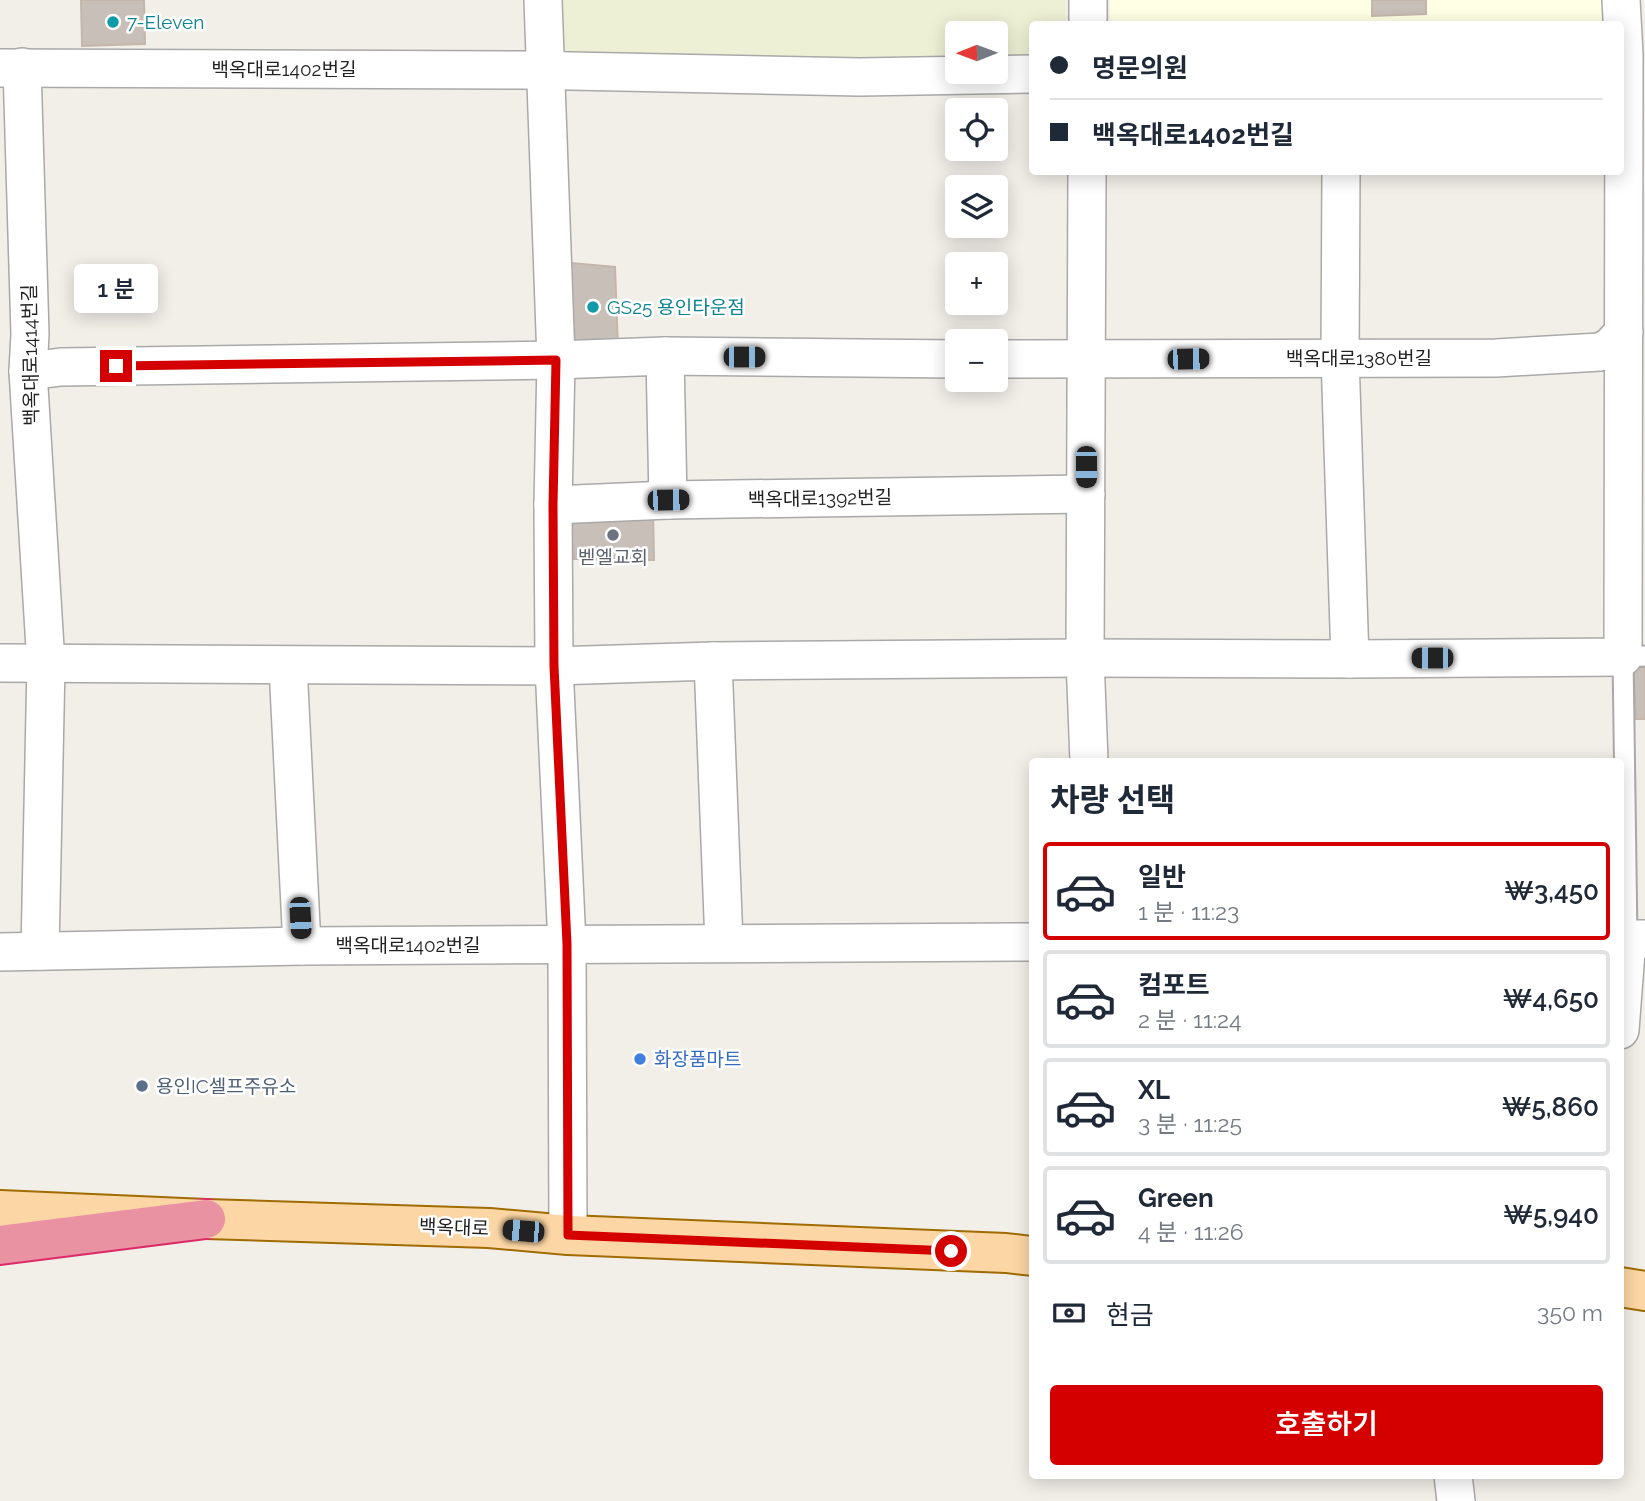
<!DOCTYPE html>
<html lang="ko">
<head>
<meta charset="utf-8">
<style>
  :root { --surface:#fff; --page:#f6f6f7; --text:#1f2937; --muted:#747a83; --line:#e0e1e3; --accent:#d40000 }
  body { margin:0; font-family:Raleway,"Noto Sans KR",sans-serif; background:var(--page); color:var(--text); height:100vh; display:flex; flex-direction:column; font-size:26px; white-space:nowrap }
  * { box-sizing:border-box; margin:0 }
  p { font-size:23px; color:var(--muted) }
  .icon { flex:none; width:38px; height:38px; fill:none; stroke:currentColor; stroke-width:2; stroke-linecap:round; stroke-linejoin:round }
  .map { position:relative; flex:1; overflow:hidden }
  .side { position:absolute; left:1029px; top:758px; width:595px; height:721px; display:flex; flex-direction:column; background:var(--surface); border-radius:7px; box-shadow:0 4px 18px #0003 }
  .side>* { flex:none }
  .hud { position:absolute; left:1029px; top:21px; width:595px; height:154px; border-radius:7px; box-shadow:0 4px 18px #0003; display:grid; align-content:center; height:154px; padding:0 21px; background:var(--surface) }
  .needle { width:46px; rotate:269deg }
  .buttons { position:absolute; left:945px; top:21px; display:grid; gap:14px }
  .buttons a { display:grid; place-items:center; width:63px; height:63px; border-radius:7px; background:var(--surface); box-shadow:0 4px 18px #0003; font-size:35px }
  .end { position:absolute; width:32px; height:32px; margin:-16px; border:9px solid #d40000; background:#fff; box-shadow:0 0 0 4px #fff }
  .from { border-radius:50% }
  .bubble { position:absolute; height:49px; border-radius:7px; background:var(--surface); box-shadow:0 4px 18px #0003; font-size:23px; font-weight:600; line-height:49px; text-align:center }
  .car { position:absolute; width:21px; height:42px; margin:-21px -10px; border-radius:9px; box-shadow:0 0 5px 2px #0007; background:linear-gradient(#222 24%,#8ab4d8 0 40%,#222 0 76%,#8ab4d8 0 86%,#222 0) }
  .hud b { display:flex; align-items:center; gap:24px; height:66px; font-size:26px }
  .hud b+b { border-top:2px solid var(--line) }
  .hud i { width:18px; height:18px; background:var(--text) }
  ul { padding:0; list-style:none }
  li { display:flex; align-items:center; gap:21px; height:98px; margin:0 14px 10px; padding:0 7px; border:4px solid var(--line); border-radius:7px }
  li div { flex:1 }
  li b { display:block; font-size:26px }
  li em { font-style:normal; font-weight:600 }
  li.current { border-color:var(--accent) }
  li>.icon { width:63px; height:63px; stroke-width:1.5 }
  h2 { padding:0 21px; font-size:32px; line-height:84px }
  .pay { display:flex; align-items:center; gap:18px; height:77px; padding:0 21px; font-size:26px }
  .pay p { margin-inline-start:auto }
  .action { display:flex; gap:14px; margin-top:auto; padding:14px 21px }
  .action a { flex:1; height:80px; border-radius:7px; background:var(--accent); color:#fff; font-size:28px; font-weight:600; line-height:80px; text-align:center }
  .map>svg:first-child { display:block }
</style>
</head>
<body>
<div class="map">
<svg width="1645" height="1501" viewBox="0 0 1645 1501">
  <rect width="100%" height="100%" fill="#f2efe9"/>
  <path fill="#ffffe5" d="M1110 0H1613L1614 24H1110Z"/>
  <path fill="#eef0d5" d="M552 0H1065V24H1032V65H996V33H957V65L554 64Z"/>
  <g fill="#c7bfb8" stroke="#c4b6ab" stroke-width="2">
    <path d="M81 0H144L145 44 82 46Z"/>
    <path d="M1372 0H1426V14L1372 16Z"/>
    <path d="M571 263 615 267 618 348 569 350Z"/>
    <path d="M653 508 654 560 574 559 569 511Z"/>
    <path d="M1645 663V719H1636L1633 664Z"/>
  </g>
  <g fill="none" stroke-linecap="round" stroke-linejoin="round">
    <defs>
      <path id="service" d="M1621 939H1627L1623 657 1645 656"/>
      <g id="minor">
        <path d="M543 0 556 360 553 505 554 666 567 944 568 1235"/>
        <path d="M1088 24V0"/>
        <path d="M22 67 30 334 28 371 46 664 40 951"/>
        <path d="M0 68 523 70 860 77 1032 74"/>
        <path d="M1087 172 1085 658 1089 761"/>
        <path d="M1341 172 1340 357 1350 659"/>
        <path d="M665 356 668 500"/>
        <path d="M996 359 1496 358 1600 352 1610 347 1624 332"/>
        <path d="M28 371 61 367 556 360 665 356 957 359"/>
        <path d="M553 505 668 500 1086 494"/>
        <path d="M713 661 724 943"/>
        <path d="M0 663 554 666 713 661 1085 658 1350 659 1623 657 1624 54 1621 0"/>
        <path d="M288 666 302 946"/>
        <path d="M0 952 302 946 1032 942"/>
        <path d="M1620 1030 1627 939H1645"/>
        <path d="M1453 1475 1456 1501"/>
      </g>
      <g id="primary">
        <path d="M0 1210 206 1219 489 1228 568 1235 1006 1253 1032 1256"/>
        <path d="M1620 1287 1645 1291"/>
      </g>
      <path id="motorway" d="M0 1245 206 1219"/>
    </defs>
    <use href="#service" stroke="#a9a9a9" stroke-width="23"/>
    <use href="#minor" stroke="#a9a9a9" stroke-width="40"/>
    <use href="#primary" stroke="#a06b00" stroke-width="42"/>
    <use href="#motorway" stroke="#dc2a67" stroke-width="42"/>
    <use href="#service" stroke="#fff" stroke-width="19"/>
    <use href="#minor" stroke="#fff" stroke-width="37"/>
    <use href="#primary" stroke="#fcd6a4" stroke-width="38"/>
    <use href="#motorway" stroke="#e892a2" stroke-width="38"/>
  </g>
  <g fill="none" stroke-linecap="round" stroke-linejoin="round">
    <path stroke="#d40000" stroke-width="9" d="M116 366 556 360 553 505 554 666 567 944 568 1235 951 1251"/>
  </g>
  <g fill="#0f9aa8" stroke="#fff" stroke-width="2.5">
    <circle cx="113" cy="22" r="7"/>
    <circle cx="593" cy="307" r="7"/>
  </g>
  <circle fill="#6b7280" stroke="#fff" stroke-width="2.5" cx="613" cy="535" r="7"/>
  <circle fill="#3f7fe0" stroke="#fff" stroke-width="2.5" cx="640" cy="1059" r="7"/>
  <circle fill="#5c6f8a" stroke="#fff" stroke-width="2.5" cx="142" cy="1086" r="7"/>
  <g text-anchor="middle" stroke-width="5" stroke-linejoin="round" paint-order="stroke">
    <g font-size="19" fill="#0d838f" stroke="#fff" text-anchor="start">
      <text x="127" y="29">7-Eleven</text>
      <text x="607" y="314">GS25 용인타운점</text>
    </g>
    <g font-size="19" fill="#222" stroke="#fff">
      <text x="284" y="76">백옥대로1402번길</text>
      <text transform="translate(30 355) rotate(-91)" y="7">백옥대로1414번길</text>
      <text x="1359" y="365">백옥대로1380번길</text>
      <text transform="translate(820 498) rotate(-1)" y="7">백옥대로1392번길</text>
      <text x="408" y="952">백옥대로1402번길</text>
      <text transform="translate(454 1227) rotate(2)" y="7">백옥대로</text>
    </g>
    <g font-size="19" fill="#5b616d" stroke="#fff">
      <text x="613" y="564">벧엘교회</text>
    </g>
    <g font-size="19" fill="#366cbe" stroke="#fff" text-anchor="start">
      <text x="654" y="1066">화장품마트</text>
    </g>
    <g font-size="19" fill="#4e5e75" stroke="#fff" text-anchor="start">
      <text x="156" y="1093">용인IC셀프주유소</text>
    </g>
  </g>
</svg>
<div class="buttons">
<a><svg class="needle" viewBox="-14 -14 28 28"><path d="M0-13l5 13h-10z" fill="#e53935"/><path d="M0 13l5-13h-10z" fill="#747a83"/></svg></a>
<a><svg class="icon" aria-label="locate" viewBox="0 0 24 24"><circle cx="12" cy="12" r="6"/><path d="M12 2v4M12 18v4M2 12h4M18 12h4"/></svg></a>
<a><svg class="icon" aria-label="layers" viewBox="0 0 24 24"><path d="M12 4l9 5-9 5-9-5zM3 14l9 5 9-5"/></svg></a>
<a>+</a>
<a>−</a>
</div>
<i class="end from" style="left:951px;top:1251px"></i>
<i class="end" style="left:116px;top:366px"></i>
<div class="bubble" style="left:74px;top:264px;width:84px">1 분</div>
<i class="car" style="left:744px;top:357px;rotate:90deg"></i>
<i class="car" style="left:1188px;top:359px;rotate:89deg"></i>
<i class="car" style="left:1086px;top:467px;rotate:180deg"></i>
<i class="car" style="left:668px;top:500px;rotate:89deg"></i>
<i class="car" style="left:1432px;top:658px;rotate:270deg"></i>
<i class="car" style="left:300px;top:918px;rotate:177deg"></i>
<i class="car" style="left:523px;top:1231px;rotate:275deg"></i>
<div class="hud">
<b><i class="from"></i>명문의원</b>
<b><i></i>백옥대로1402번길</b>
</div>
<section class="side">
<h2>차량 선택</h2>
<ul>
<li class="current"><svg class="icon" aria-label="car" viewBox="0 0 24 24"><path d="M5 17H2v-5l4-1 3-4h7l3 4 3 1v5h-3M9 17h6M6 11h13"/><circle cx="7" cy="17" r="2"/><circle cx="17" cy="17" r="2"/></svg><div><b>일반</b><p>1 분 · 11:23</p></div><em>₩3,450</em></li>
<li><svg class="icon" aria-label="car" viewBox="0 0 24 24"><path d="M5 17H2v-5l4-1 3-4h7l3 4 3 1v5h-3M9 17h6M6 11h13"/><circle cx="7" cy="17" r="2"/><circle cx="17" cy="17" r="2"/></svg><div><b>컴포트</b><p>2 분 · 11:24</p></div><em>₩4,650</em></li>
<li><svg class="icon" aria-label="car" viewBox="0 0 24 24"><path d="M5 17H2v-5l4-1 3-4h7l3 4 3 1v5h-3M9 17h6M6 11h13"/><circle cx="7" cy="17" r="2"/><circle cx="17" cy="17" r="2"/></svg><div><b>XL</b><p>3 분 · 11:25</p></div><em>₩5,860</em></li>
<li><svg class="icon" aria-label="car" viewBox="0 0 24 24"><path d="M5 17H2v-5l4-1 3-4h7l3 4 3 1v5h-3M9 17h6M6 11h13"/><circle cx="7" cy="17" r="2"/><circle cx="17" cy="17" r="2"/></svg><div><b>Green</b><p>4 분 · 11:26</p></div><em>₩5,940</em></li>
</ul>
<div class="pay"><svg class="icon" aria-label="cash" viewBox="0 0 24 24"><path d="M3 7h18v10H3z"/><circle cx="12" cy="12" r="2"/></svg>현금<p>350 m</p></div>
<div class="action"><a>호출하기</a></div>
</section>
</div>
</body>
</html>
